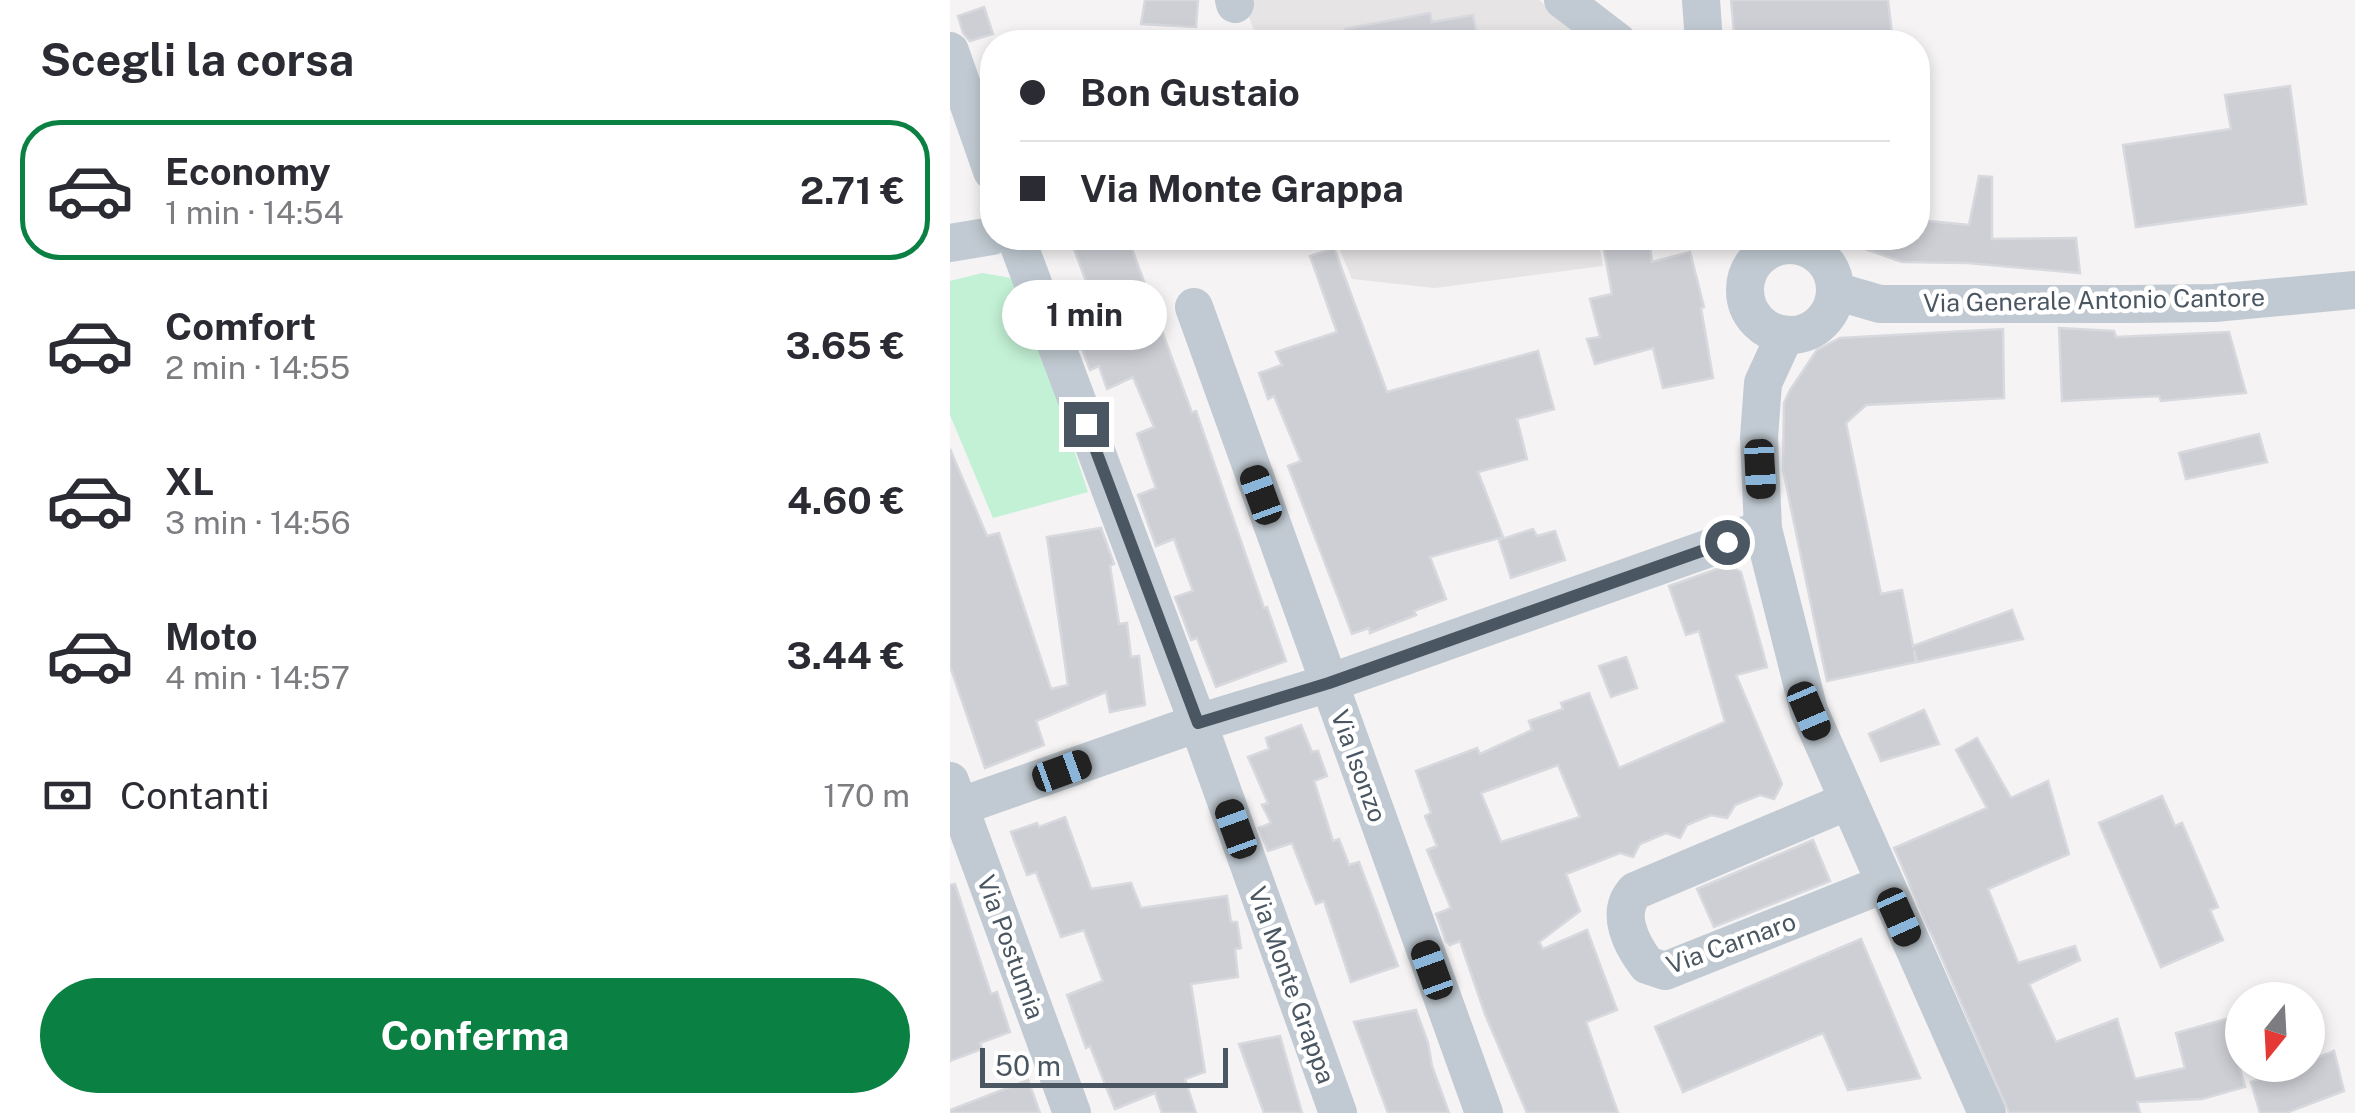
<!DOCTYPE html>
<html lang="it">
<head>
<meta charset="utf-8">
<style>
  :root { --surface:#fff; --page:#f7f7f7; --text:#2b2b33; --muted:#7c7c81; --line:#e1e1e2; --accent:#0b8043 }
  body { margin:0; font-family:"Public Sans",sans-serif; background:var(--page); color:var(--text); height:100vh; display:flex; flex-direction:column; font-size:38px; white-space:nowrap }
  * { box-sizing:border-box; margin:0 }
  p { font-size:32px; color:var(--muted) }
  .icon { flex:none; width:55px; height:55px; fill:none; stroke:currentColor; stroke-width:2; stroke-linecap:round; stroke-linejoin:round }
  .map { position:relative; flex:1; overflow:hidden }
  .details { display:flex; flex-direction:column; background:var(--surface); width:950px }
  .details>* { flex:none }
  .hud { position:absolute; left:30px; top:30px; width:950px; height:220px; border-radius:40px; box-shadow:0 5px 15px #0003; display:grid; align-content:center; height:220px; padding:0 40px; background:var(--surface) }
  .needle { width:65px; rotate:198deg }
  .tools { position:absolute; left:1275px; top:982px; display:grid; gap:20px }
  .tools a { display:grid; place-items:center; width:100px; height:100px; border-radius:50%; background:var(--surface); box-shadow:0 5px 15px #0003; font-size:50px }
  .scale { position:absolute; left:30px; bottom:25px; width:248px; box-sizing:border-box; padding-left:10px; border:5px solid #4a5661; border-top:0; font-size:28px; line-height:35px; white-space:nowrap; color:#4a5661; -webkit-text-stroke:8px #fff; paint-order:stroke }
  .end { position:absolute; width:45px; height:45px; margin:-22px; border:12px solid #4a5661; background:#fff; box-shadow:0 0 0 5px #fff }
  .from { border-radius:50% }
  .bubble { position:absolute; height:70px; border-radius:35px; background:var(--surface); box-shadow:0 5px 15px #0003; font-size:32px; font-weight:700; line-height:70px; text-align:center }
  .car { position:absolute; width:30px; height:60px; margin:-30px -15px; border-radius:12px; box-shadow:0 0 8px 2px #0007; background:linear-gradient(#222 24%,#8ab4d8 0 40%,#222 0 76%,#8ab4d8 0 86%,#222 0) }
  .hud b { display:flex; align-items:center; gap:35px; height:95px; font-size:38px }
  .hud b+b { border-top:2px solid var(--line) }
  .hud i { width:25px; height:25px; background:var(--text) }
  ul { padding:0; list-style:none }
  li { display:flex; align-items:center; gap:30px; height:140px; margin:0 20px 15px; padding:0 20px; border:5px solid transparent; border-radius:40px }
  li div { flex:1 }
  li b { display:block; font-size:38px }
  li em { font-style:normal; font-weight:700 }
  li.current { border-color:var(--accent) }
  li>.icon { width:90px; height:90px; stroke-width:1.5 }
  h2 { padding:0 40px; font-size:45px; line-height:120px }
  .pay { display:flex; align-items:center; gap:25px; height:110px; padding:0 40px; font-size:38px }
  .pay p { margin-inline-start:auto }
  .primary-button { display:flex; gap:20px; margin-top:auto; padding:20px 40px }
  .primary-button a { flex:1; height:115px; border-radius:60px; background:var(--accent); color:#fff; font-size:40px; font-weight:700; line-height:115px; text-align:center }
  main { display:flex; flex:1; min-height:0 }
  .map>svg:first-child { display:block }
</style>
</head>
<body>
<main>
<section class="details">
<h2>Scegli la corsa</h2>
<ul>
<li class="current"><svg class="icon" aria-label="car" viewBox="0 0 24 24"><path d="M5 17H2v-5l4-1 3-4h7l3 4 3 1v5h-3M9 17h6M6 11h13"/><circle cx="7" cy="17" r="2"/><circle cx="17" cy="17" r="2"/></svg><div><b>Economy</b><p>1 min · 14:54</p></div><em>2.71 €</em></li>
<li><svg class="icon" aria-label="car" viewBox="0 0 24 24"><path d="M5 17H2v-5l4-1 3-4h7l3 4 3 1v5h-3M9 17h6M6 11h13"/><circle cx="7" cy="17" r="2"/><circle cx="17" cy="17" r="2"/></svg><div><b>Comfort</b><p>2 min · 14:55</p></div><em>3.65 €</em></li>
<li><svg class="icon" aria-label="car" viewBox="0 0 24 24"><path d="M5 17H2v-5l4-1 3-4h7l3 4 3 1v5h-3M9 17h6M6 11h13"/><circle cx="7" cy="17" r="2"/><circle cx="17" cy="17" r="2"/></svg><div><b>XL</b><p>3 min · 14:56</p></div><em>4.60 €</em></li>
<li><svg class="icon" aria-label="car" viewBox="0 0 24 24"><path d="M5 17H2v-5l4-1 3-4h7l3 4 3 1v5h-3M9 17h6M6 11h13"/><circle cx="7" cy="17" r="2"/><circle cx="17" cy="17" r="2"/></svg><div><b>Moto</b><p>4 min · 14:57</p></div><em>3.44 €</em></li>
</ul>
<div class="pay"><svg class="icon" aria-label="cash" viewBox="0 0 24 24"><path d="M3 7h18v10H3z"/><circle cx="12" cy="12" r="2"/></svg>Contanti<p>170 m</p></div>
<div class="primary-button"><a>Conferma</a></div>
</section>
<div class="map">
<svg width="1405" height="1113" viewBox="0 0 1405 1113">
  <rect width="100%" height="100%" fill="#f5f3f3"/>
  <g fill="#e6e4e5">
    <path d="M296 0H589L641 42H309L295 8Z"/>
    <path d="M385 238H648L653 266 485 288 402 279Z"/>
  </g>
  <path fill="#c3f1d5" d="M32 273 62 278 73 297 138 492 43 518 0 415V281Z"/>
  <g fill="#cdcfd5" stroke="#d7d9de" stroke-width="2.5" fill-rule="evenodd">
    <path d="M195 0H248L246 27 191 24Z"/>
    <path d="M781 0H938L943 42H785Z"/>
    <path d="M34 7 43 34 20 41 13 33 8 16Z"/>
    <path d="M480 13 482 22 523 15 528 42H397L395 29Z"/>
    <path d="M1340 86 1356 204 1186 227 1173 145 1281 129 1275 95Z"/>
    <path d="M1029 176 1042 177V239L1126 238 1130 273 1018 263 952 262 893 241V238H968V220L1019 225Z"/>
    <path d="M152 238 156 245 178 238 242 413 246 411 314 608 317 607 336 661 266 687 247 638 241 640 225 597 243 591 224 539 206 546 188 495 206 488 187 434 204 427 183 377 157 389 149 366 140 370 119 314 145 305 124 249Z"/>
    <path d="M652 238H699L702 262 740 252 754 307 751 308 763 378 713 388 703 348 645 364 637 339 650 337 640 299 662 294Z"/>
    <path d="M384 248 437 392 588 351 604 409 567 419 577 459 528 472 553 537 480 557 496 599 464 611 466 615 420 633 419 628 402 634 338 466 351 461 324 396 318 399 309 373 332 365 326 352 387 332 360 256Z"/>
    <path d="M1109 328 1164 331 1166 337 1279 332 1296 393 1211 401 1209 396 1112 401Z"/>
    <path d="M1053 329 1054 398 916 405 896 423 931 594 952 590 963 646 1062 610 1073 639 967 662 964 650 966 662 877 681 833 470 834 403 840 390 867 350 890 338Z"/>
    <path d="M1309 434 1317 462 1236 479 1229 453Z"/>
    <path d="M0 449 37 536 49 533 101 689 118 685 97 537 151 528 164 564 160 566 169 624 177 623 181 657 189 656 195 705 160 712 156 692 86 721 94 745 35 768 0 666Z"/>
    <path d="M583 529 587 536 605 531 615 560 561 578 549 540Z"/>
    <path d="M778 565 791 572 817 667 786 675 832 784 824 799 810 795 785 805 777 818 761 815 737 825 730 838 716 833 690 844 683 857 670 853 616 874 630 911 589 942 593 949 637 930 667 1010 636 1022 668 1113H577L535 1014 510 941 500 945 496 941 486 914 501 908 477 850 487 846 475 816 481 813 466 771 527 748 530 754 582 730 579 721 613 709 611 703 639 693 669 768 775 722 749 631 736 635 719 586ZM608 765 630 817 551 842 531 793Z"/>
    <path d="M676 657 687 688 661 697 649 666Z"/>
    <path d="M974 710 989 744 931 761 919 734Z"/>
    <path d="M351 725 362 752 368 751 377 776 364 781 383 841 389 839 399 865 409 862 448 966 401 982 374 901 366 904 342 843 318 851 309 828 321 823 312 805 318 803 298 757 319 749 316 738Z"/>
    <path d="M1027 738 1061 798 1098 781 1119 854 1038 889 1068 963 1125 946 1130 960 1079 984 1106 1042 1167 1019 1185 1079 1235 1068 1226 1033 1276 1019 1295 1087 1252 1099 1187 1102 1190 1113H1059L944 848 1037 808 1006 750Z"/>
    <path d="M1212 796 1225 826 1232 823 1268 907 1260 910 1273 940 1211 967 1149 823Z"/>
    <path d="M115 817 141 889 181 883 191 908 277 896 281 922H287L291 948 285 949 288 977 241 984 255 1072 235 1079 246 1113H212L205 1093 165 1109 140 1046 136 1048 117 995 153 981 134 930 111 937 86 872 77 875 61 832 87 823 89 827Z"/>
    <path d="M863 840 880 881 764 927 747 889Z"/>
    <path d="M5 884 41 994 47 992 60 1032 30 1043 32 1049 0 1061V885Z"/>
    <path d="M911 939 970 1078 898 1090 873 1033 733 1092 705 1027Z"/>
    <path d="M466 1010 478 1043 482 1066 499 1113H438L404 1022Z"/>
    <path d="M330 1036 352 1113H314L289 1044Z"/>
    <path d="M1384 1051 1394 1091 1336 1113H1310L1301 1082 1347 1065H1358V1061Z"/>
    <path d="M78 1080 90 1113H0V1110Z"/>
  </g>
  <g fill="none" stroke-linecap="round" stroke-linejoin="round">
    <g stroke="#c1cad2" stroke-width="38">
      <path d="M284 0 285 4"/>
      <path d="M613 0 668 42"/>
      <path d="M751 0 754 42"/>
      <path d="M0 51 42 171"/>
      <path d="M66 238 248 723 388 1113"/>
      <path d="M0 243 42 236"/>
      <circle cx="840" cy="290" r="45"/>
      <path d="M885 291 930 304H1183L1264 303 1405 290"/>
      <path d="M244 307 534 1113"/>
      <path d="M835 335 813 383 809 438 813 529 859 711 1037 1113"/>
      <path d="M0 781 122 1113"/>
      <path d="M898 801 685 891C665 913 681 944 697 965L715 971 934 884"/>
      <path d="M0 810 248 723 379 683 813 529"/>
    </g>
  </g>
  <g fill="none" stroke-linecap="round" stroke-linejoin="round">
    <path stroke="#4a5661" stroke-width="12" d="M136 424 248 723 379 683 777 542"/>
  </g>
  <g text-anchor="middle" stroke-width="9" stroke-linejoin="round" paint-order="stroke">
    <g font-size="25" fill="#4a5661" stroke="#fff">
      <text transform="translate(1144 300) rotate(-1)" y="9">Via Generale Antonio Cantore</text>
      <text transform="translate(409 766) rotate(70)" y="9">Via Isonzo</text>
      <text transform="translate(781 943) rotate(-20)" y="9">Via Carnaro</text>
      <text transform="translate(61 947) rotate(70)" y="9">Via Postumia</text>
      <text transform="translate(342 985) rotate(70)" y="9">Via Monte Grappa</text>
    </g>
  </g>
</svg>
<div class="tools">
<a><svg class="needle" viewBox="-14 -14 28 28"><path d="M0-13l5 13h-10z" fill="#e53935"/><path d="M0 13l5-13h-10z" fill="#7c7c81"/></svg></a>
</div>
<div class="scale">50 m</div>
<i class="end from" style="left:777px;top:542px"></i>
<i class="end" style="left:136px;top:424px"></i>
<div class="bubble" style="left:52px;top:280px;width:165px">1 min</div>
<i class="car" style="left:810px;top:469px;rotate:177deg"></i>
<i class="car" style="left:311px;top:495px;rotate:340deg"></i>
<i class="car" style="left:859px;top:711px;rotate:157deg"></i>
<i class="car" style="left:112px;top:771px;rotate:70deg"></i>
<i class="car" style="left:286px;top:829px;rotate:340deg"></i>
<i class="car" style="left:949px;top:917px;rotate:156deg"></i>
<i class="car" style="left:482px;top:970px;rotate:340deg"></i>
<div class="hud">
<b><i class="from"></i>Bon Gustaio</b>
<b><i></i>Via Monte Grappa</b>
</div>
</div>
</main>
</body>
</html>
